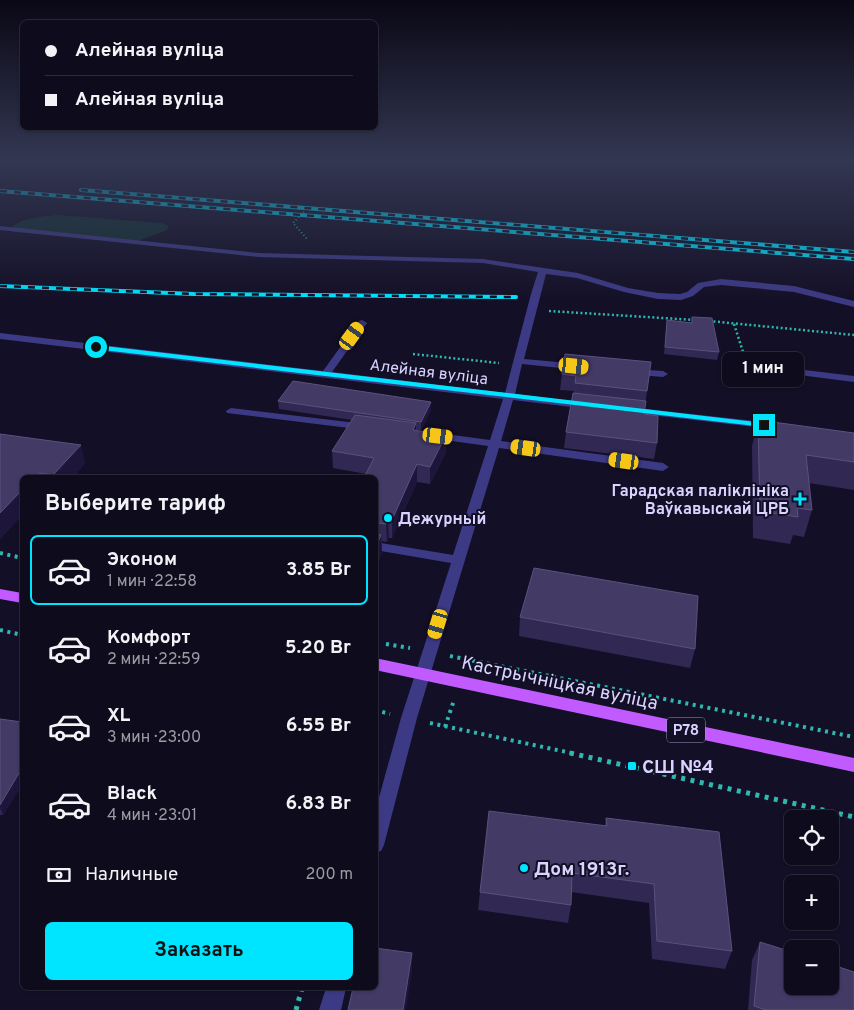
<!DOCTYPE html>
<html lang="ru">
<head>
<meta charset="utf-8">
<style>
  :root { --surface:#0e0b1c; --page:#171425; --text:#f1f3f6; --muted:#9b9ba3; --line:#2e2b3b; --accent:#00e5ff }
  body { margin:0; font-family:Overpass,sans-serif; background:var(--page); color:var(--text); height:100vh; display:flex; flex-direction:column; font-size:19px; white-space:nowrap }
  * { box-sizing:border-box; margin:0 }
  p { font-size:16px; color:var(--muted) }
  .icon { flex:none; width:28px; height:28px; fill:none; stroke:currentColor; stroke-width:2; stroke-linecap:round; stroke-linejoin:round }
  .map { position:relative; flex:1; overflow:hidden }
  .panel { position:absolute; left:20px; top:475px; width:358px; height:515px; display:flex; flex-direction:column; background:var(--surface); border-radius:8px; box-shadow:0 1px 4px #0004,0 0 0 1px var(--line) }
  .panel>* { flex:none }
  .top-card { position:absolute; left:20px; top:20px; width:358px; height:110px; border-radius:8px; box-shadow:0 1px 4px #0004,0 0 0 1px var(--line); display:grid; align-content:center; height:110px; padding:0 25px; background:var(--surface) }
  .tools { position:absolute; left:784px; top:810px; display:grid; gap:10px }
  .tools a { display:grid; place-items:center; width:55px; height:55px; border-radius:8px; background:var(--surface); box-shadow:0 1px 4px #0004,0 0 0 1px var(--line); font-size:25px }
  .end { position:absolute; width:22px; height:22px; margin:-11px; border:6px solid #00e5ff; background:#111; box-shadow:0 0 0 2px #111 }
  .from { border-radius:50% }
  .bubble { position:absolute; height:35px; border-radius:8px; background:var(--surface); box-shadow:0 1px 4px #0004,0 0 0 1px var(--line); font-size:16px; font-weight:700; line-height:35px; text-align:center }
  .car { position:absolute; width:15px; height:30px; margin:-15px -8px; border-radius:6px; box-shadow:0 0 4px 1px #0007; background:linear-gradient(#f5c518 24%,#345 0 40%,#f5c518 0 76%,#345 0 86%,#f5c518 0) }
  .top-card b { display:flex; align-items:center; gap:18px; height:48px; font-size:19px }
  .top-card b+b { border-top:1px solid var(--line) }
  .top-card i { width:12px; height:12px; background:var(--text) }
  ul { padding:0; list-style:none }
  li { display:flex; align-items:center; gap:15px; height:70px; margin:0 10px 8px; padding:0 15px; border:2px solid transparent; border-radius:8px }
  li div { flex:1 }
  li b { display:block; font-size:19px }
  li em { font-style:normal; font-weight:700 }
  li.selected { border-color:var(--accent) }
  li>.icon { width:45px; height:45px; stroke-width:1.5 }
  h2 { padding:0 25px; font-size:22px; line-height:60px }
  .pay { display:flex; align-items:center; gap:12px; height:55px; padding:0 25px; font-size:19px }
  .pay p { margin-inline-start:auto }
  .primary-button { display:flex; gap:10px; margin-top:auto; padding:10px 25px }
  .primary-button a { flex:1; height:58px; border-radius:8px; background:var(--accent); color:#111; font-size:20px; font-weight:700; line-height:58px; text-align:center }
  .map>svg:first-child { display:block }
</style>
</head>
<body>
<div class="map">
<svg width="854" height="1010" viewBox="0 0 854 1010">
  <rect width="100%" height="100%" fill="#130f26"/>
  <path fill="#12302f" d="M58 215 162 223 169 226 167 230 138 241 14 232 9 229C23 217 40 217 58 215Z"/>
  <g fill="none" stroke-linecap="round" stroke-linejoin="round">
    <g stroke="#2fb8b0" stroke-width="2" stroke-dasharray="1 2.5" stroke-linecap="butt">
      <path d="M0 192 5 188"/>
      <path d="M304 212 293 223 308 240"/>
    </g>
    <g stroke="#2fb8b0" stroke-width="2.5" stroke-dasharray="2 2.5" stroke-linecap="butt">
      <path d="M549 311 695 320"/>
      <path d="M709 321 854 335"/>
      <path d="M734 324 754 386"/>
      <path d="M413 354 499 363"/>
    </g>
    <g stroke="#2fb8b0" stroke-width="4" stroke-dasharray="3 4.5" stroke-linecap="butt">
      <path d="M0 553 22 558"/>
      <path d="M0 630 22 635"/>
      <path d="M386 644 410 648"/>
      <path d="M450 656 854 737"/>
      <path d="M375 710 390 714"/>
      <path d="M375 716 376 711"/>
      <path d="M430 723 576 754"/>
      <path d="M445 727 454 700"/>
    </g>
    <g stroke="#2fb8b0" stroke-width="5" stroke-dasharray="4 5.5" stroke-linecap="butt">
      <path d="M570 753 854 817"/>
      <path d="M296 1010 302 988"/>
    </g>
    <g fill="#3d3a85" fill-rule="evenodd">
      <path d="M0 226 259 253 483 259 578 273 628 288 658 293 680 294 687 292 698 283 721 279 794 286 854 301V307L794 292 721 285 704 287 693 296 681 300 658 299 624 292 577 278 546 274 524 359 580 364 585 367 580 370 522 364 515 394 588 403 593 406 588 409 513 400 501 441 663 463 669 467 663 471 499 448 417 718 384 845 381 851 375 853V812L401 718 451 563 375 550V542L453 555 488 446 430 438 424 435 430 432 490 440 503 399 0 339V333L323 371 359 321 362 320 367 323 332 372 505 393 531 294 538 272 483 263 259 257 0 230Z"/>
      <path d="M780 367 854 376V382L776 372V368Z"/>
      <path d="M632 369 663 371 668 374 663 377 628 374V370Z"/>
      <path d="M628 407 772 423 778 426 772 429 624 412 623 410Z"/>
      <path d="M231 408 365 424 371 427 365 430 227 413 226 411Z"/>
      <path d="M326 988H346L341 1010H319Z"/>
    </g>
    <g fill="#c25bff" fill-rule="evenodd">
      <path d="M0 589 22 593V603L0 599Z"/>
      <path d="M375 658 854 758V772L375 670Z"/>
    </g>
    <defs>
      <g id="rail">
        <path d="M81 190 854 252"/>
        <path d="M0 191 854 259"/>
        <path d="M0 286 194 294 516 297"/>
      </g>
    </defs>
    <use href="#rail" stroke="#00e5ff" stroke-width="4"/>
    <use href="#rail" stroke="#130f26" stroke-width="2.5" stroke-dasharray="7" stroke-linecap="butt"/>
  </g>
  <g fill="#312854">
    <path d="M692 317 719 352 717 360 664 354 667 320 691 323Z"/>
    <path d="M565 354 647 391 644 414 657 443 654 459 564 448 566 432 574 391 560 390 562 374Z"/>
    <path d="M278 401 431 402V410L421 430H416V431L446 435V452L430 484 417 482 392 538H389L387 542 382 541V553L375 569V478L366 474 333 468 332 451 352 420 279 409Z"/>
    <path d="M758 420 854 433V490L809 483 812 510 804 537 793 535 790 544 753 538 752 446Z"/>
    <path d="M0 434 85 463 73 478H22V515L0 539Z"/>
    <path d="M520 617 695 649 690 668 519 636Z"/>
    <path d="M0 719 22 722V784L3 815H0Z"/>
    <path d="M606 818 732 951 725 969 652 959 649 903 571 892V905L568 923 478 910 480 892 605 825Z"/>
    <path d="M760 942 854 1010H748L752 960Z"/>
  </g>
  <g fill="#1d163a">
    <path d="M431 402V410L421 430V422Z"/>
    <path d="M416 423V440L413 430Z"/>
    <path d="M446 435V452L430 484V467Z"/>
    <path d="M81 445 85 463 73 478H54L53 475Z"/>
    <path d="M417 464V482L392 538V520Z"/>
    <path d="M39 473 40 478H35Z"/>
    <path d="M22 490V515L0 539V513Z"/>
    <path d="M388 520 389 538 387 542 386 524Z"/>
    <path d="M381 535 382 553 375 569V549Z"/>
    <path d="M22 768V784L3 815 0 808V805Z"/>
    <path d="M412 953V972L406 1010H403Z"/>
  </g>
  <g fill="#433a66" stroke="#5a527e">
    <path d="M692 317 712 318 719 352 665 347 667 320 692 323Z"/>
    <path d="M565 354 651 362 647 391 575 383 576 376 562 374Z"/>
    <path d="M293 381 431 402 421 422 278 401Z"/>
    <path d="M573 393 646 401 644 414 658 416 657 443 566 432Z"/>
    <path d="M355 415 416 423 413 430 446 435 430 467 417 464 392 520H388L386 524 375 523V478H364L374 458 332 451Z"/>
    <path d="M758 420 854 433V462L806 455 812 510 797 508 798 517 760 511Z"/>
    <path d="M0 434 81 445 53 475 39 473 35 478H22V490L0 513Z"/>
    <path d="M375 533 381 535 375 549Z"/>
    <path d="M534 568 698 596 695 649 520 617Z"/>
    <path d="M0 719 22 722V768L0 805Z"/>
    <path d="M489 811 607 826 606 818 719 832 732 951 657 941 654 884 572 873 571 905 480 892Z"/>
    <path d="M760 942 792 952V986H830V964L854 972V1010H766L754 1006Z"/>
    <path d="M375 948 412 953 403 1010H348L353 988H375Z"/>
  </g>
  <linearGradient id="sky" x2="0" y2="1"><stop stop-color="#0a0815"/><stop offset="0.53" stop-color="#333752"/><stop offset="1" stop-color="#333752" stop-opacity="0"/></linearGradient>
  <rect width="854" height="302" fill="url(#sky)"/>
  <path fill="#00e5ff" d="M96 345 764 423 767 425 764 427 94 349V346Z"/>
  <g fill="#00e5ff" stroke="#130f26" stroke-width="2">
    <path d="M797.5 491.5h5v5h5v5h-5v5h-5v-5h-5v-5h5z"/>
    <circle cx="388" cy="518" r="5"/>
    <rect x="627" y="761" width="10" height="10" rx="2.5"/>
    <circle cx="524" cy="868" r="5"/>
  </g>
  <g text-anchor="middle" stroke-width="4" stroke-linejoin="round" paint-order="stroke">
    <rect fill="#130f26" stroke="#9e99be" stroke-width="1" x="667" y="717.5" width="38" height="25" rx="4"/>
    <g font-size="15" font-weight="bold" fill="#d9d4ff">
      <text x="686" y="735">Р78</text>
    </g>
    <g font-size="16" fill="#d9d4ff" stroke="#130f26">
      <text transform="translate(429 371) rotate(7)" y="6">Алейная вуліца</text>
    </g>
    <g font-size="16" font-weight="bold" fill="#d9d4ff" stroke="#130f26" text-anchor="end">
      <text x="789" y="496">Гарадская паліклініка<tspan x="789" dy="18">Ваўкавыскай ЦРБ</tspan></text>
      <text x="398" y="524" text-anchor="start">Дежурный</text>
    </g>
    <g font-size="19" fill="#d9d4ff" stroke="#130f26">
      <text transform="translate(560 682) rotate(12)" y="7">Кастрычніцкая вуліца</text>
    </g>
    <g font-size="19" font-weight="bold" fill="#d9d4ff" stroke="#130f26" text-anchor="start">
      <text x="642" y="773">СШ №4</text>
      <text x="534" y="875">Дом 1913г.</text>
    </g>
  </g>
</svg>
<div class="tools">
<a><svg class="icon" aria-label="locate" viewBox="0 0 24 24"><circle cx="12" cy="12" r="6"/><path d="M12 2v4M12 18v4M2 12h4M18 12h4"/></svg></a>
<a>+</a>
<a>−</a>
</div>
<i class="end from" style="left:96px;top:347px"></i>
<i class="end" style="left:764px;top:425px"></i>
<div class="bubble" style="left:722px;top:352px;width:82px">1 мин</div>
<i class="car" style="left:352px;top:336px;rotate:36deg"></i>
<i class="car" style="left:574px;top:366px;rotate:96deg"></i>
<i class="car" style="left:438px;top:436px;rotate:97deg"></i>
<i class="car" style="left:526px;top:448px;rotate:278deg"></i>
<i class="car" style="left:624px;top:461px;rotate:278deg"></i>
<i class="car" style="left:438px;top:624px;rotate:197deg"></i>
<div class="top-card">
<b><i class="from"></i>Алейная вуліца</b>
<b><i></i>Алейная вуліца</b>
</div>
<section class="panel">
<h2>Выберите тариф</h2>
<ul>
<li class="selected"><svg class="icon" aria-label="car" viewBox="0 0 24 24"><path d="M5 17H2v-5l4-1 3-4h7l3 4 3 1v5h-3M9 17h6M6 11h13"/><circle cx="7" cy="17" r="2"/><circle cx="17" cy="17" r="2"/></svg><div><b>Эконом</b><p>1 мин · 22:58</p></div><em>3.85 Br</em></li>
<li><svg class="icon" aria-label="car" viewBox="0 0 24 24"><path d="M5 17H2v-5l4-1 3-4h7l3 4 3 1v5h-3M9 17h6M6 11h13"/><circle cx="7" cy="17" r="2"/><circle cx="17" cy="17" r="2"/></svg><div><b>Комфорт</b><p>2 мин · 22:59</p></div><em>5.20 Br</em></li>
<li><svg class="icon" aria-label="car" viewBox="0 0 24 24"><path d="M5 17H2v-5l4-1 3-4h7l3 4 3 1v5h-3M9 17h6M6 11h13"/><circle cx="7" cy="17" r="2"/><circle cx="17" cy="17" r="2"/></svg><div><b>XL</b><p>3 мин · 23:00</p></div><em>6.55 Br</em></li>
<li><svg class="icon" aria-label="car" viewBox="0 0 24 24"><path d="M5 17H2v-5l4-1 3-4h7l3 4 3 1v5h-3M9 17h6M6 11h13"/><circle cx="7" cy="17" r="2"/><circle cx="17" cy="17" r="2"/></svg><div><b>Black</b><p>4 мин · 23:01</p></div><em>6.83 Br</em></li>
</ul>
<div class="pay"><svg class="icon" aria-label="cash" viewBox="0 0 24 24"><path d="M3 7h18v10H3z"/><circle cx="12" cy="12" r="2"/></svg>Наличные<p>200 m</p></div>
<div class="primary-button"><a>Заказать</a></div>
</section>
</div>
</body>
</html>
